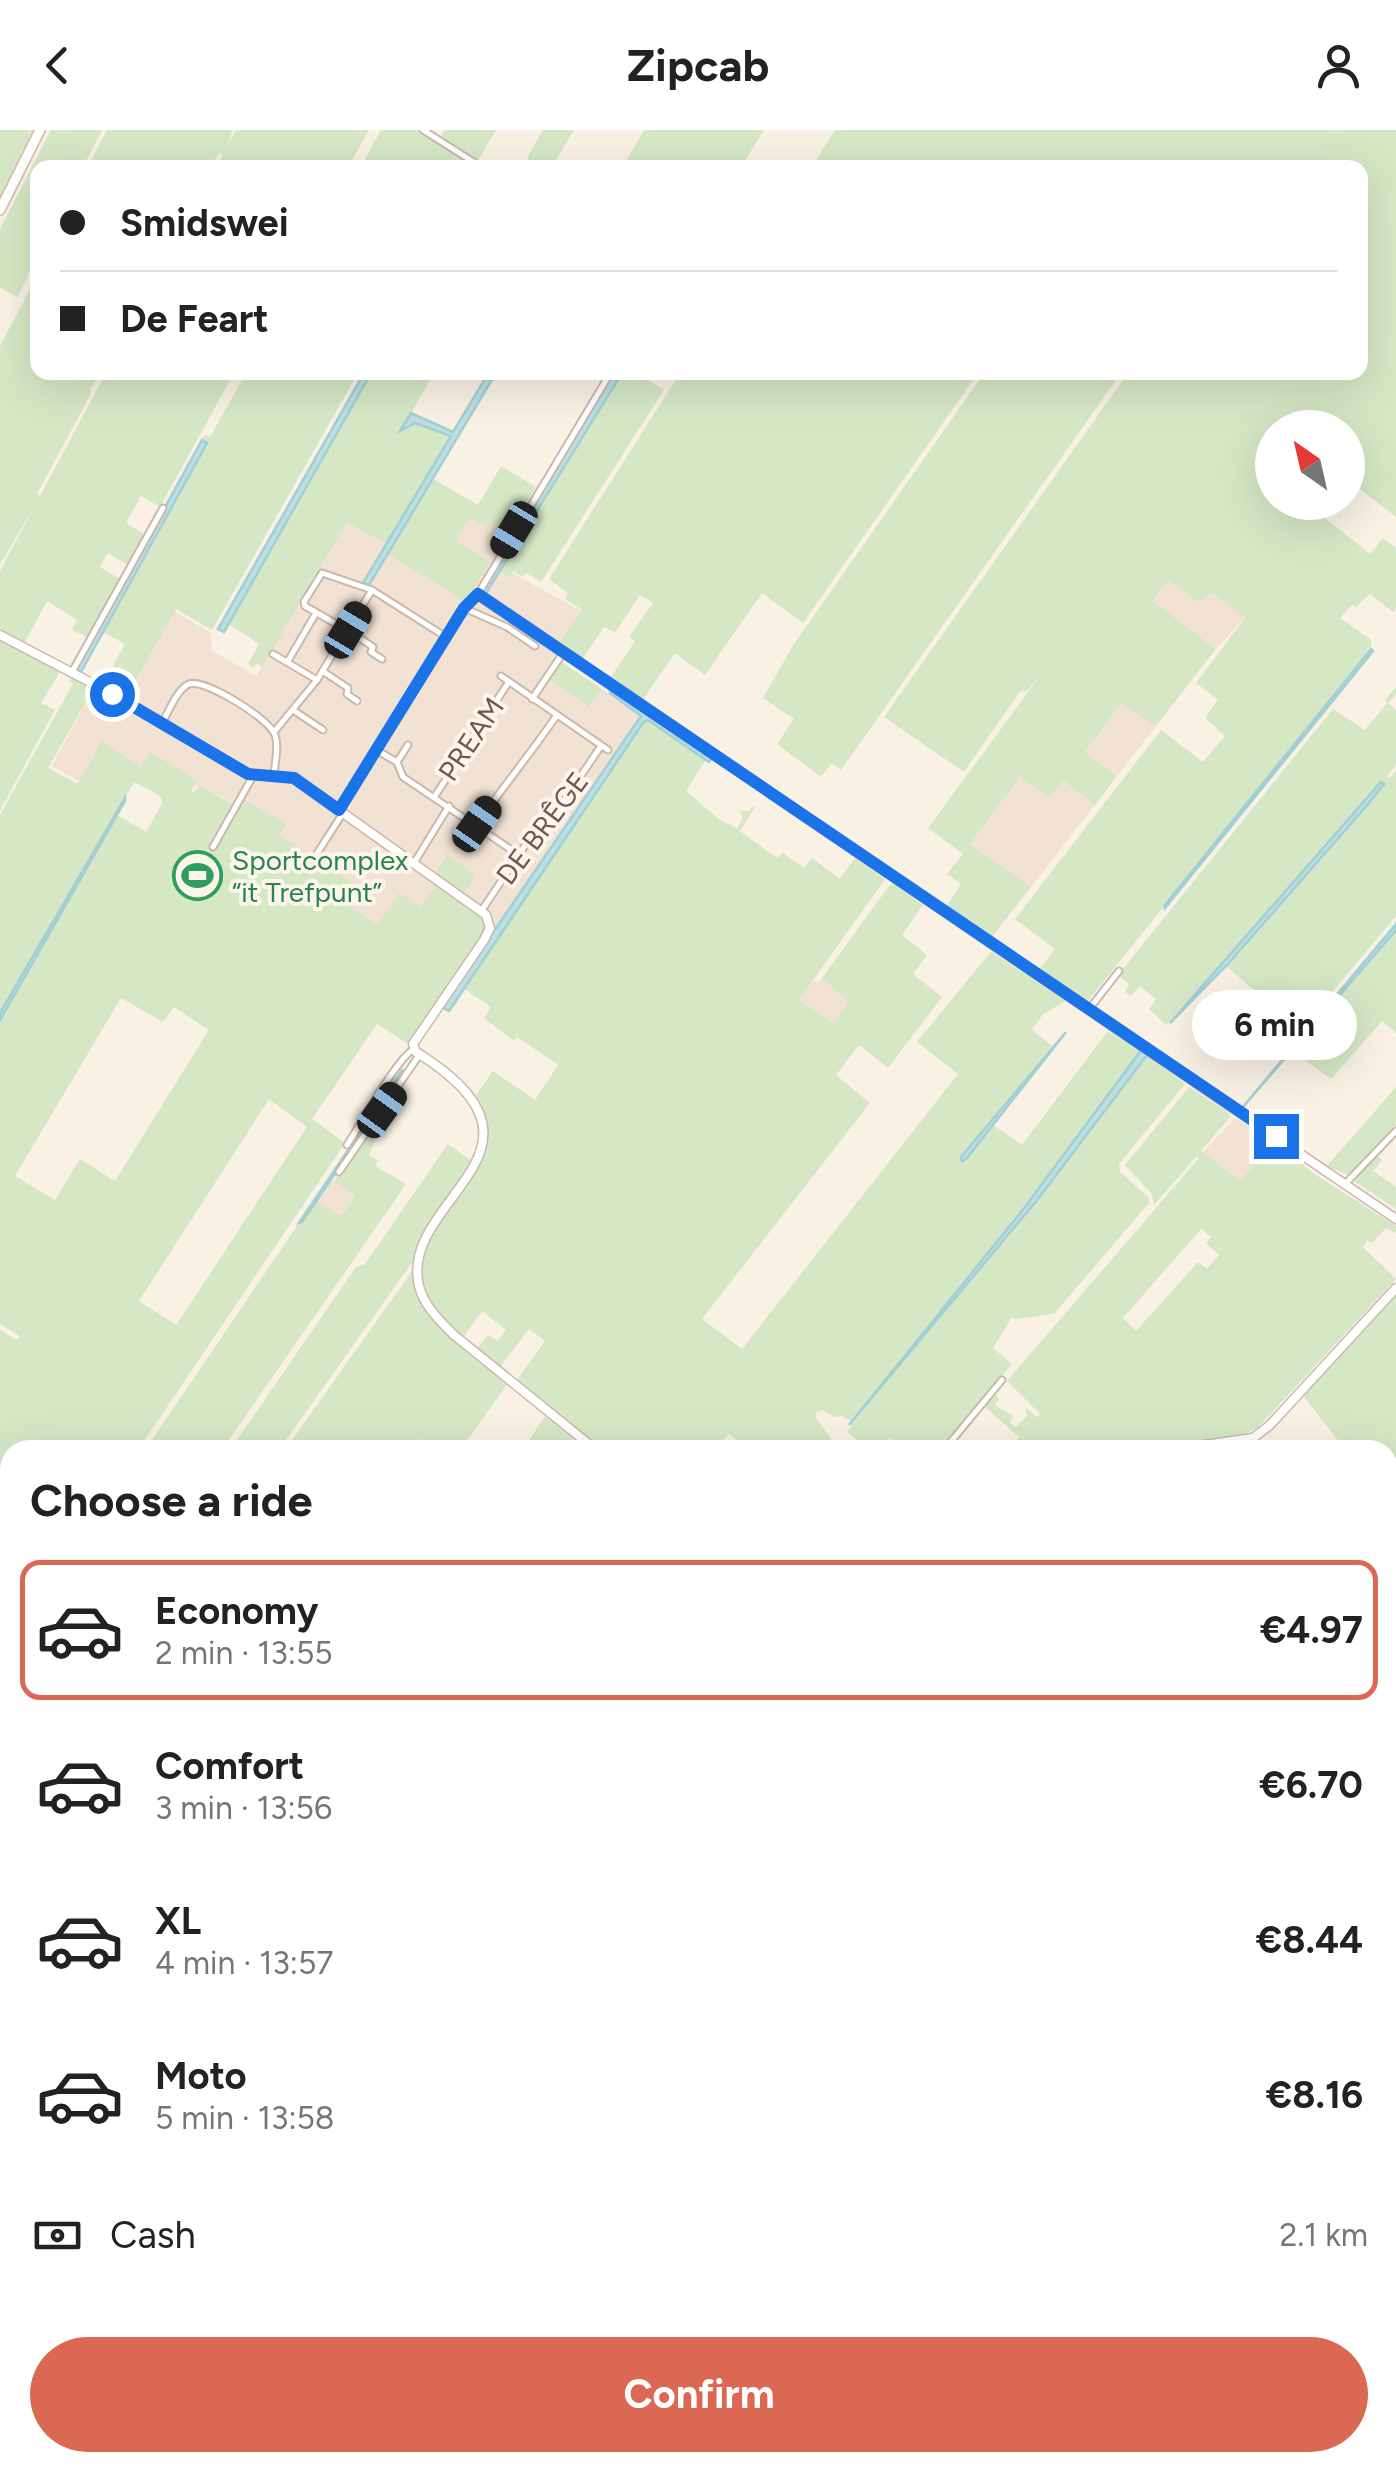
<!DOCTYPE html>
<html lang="en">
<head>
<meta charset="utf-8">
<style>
  :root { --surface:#fff; --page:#f2f2f2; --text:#222; --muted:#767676; --line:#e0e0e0; --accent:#db6853 }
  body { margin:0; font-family:Figtree,sans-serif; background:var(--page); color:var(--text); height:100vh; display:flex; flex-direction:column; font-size:38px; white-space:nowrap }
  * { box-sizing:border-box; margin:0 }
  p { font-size:32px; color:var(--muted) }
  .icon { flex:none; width:55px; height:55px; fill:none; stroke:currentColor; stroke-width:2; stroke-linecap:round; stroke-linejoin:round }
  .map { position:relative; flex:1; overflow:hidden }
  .sheet { position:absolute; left:0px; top:1310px; width:1398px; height:1032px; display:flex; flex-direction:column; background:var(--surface); border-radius:30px 30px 0 0; box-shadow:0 10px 40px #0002 }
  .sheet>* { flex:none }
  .banner { position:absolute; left:30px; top:30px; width:1338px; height:220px; border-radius:20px; box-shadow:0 10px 40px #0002; display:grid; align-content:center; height:220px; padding:0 30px; background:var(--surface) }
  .needle { width:65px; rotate:326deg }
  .fabs { position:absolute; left:1255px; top:280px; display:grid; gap:20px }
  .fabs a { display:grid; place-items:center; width:110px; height:110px; border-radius:50%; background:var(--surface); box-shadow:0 10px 40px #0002; font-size:50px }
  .end { position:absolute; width:45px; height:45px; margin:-22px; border:12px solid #1a73e8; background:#fff; box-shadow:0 0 0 5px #fff }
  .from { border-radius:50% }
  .bubble { position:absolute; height:70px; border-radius:35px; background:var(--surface); box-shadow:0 10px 40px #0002; font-size:32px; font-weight:700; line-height:70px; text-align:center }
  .car { position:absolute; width:30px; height:60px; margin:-30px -15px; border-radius:12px; box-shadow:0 0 8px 2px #0007; background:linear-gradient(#222 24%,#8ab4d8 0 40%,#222 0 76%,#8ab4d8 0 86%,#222 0) }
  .banner b { display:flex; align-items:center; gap:35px; height:95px; font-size:38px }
  .banner b+b { border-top:2px solid var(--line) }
  .banner i { width:25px; height:25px; background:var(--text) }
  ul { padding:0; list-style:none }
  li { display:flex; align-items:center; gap:30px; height:140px; margin:0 20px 15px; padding:0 10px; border:5px solid transparent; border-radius:20px }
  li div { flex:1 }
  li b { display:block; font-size:38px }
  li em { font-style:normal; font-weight:700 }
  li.active { border-color:var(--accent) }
  li>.icon { width:90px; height:90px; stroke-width:1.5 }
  h2 { padding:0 30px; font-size:45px; line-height:120px }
  .pay { display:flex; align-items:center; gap:25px; height:110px; padding:0 30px; font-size:38px }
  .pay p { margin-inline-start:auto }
  .cta { display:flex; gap:20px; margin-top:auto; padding:20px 30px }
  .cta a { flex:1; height:115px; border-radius:60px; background:var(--accent); color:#fff; font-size:40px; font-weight:700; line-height:115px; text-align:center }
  header { display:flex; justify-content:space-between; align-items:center; height:130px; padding:0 30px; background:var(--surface); font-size:45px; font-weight:700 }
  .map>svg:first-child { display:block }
</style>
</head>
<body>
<header><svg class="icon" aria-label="back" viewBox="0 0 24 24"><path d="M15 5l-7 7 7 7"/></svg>Zipcab<svg class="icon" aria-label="person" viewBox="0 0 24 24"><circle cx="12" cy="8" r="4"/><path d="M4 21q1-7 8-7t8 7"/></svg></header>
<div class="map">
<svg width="1396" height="2341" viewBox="0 0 1396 2341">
  <rect width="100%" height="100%" fill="#faf1e5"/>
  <g fill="#f1e2d4">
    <path d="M473 377 519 404 507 440 585 483 549 548 590 577 602 559 640 585 613 633 494 799 437 754 421 781 378 801 341 779 355 759 281 707 274 710 235 674 201 656 197 658 150 628 140 641 81 652 52 636 97 552 124 566 174 481 211 503 212 521 257 546 300 461 345 385 383 407 399 424Z"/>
    <path d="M1168 451 1198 472 1212 462 1245 488 1216 519 1153 471Z"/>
    <path d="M1123 572 1156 596 1117 646 1085 622Z"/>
    <path d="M1021 646 1062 651 1095 675 1031 757 970 714Z"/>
    <path d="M822 848 850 872 834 895 798 870 813 850 818 853Z"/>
    <path d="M1235 988 1275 1013 1241 1052 1202 1023Z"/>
    <path d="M332 1049 355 1065 340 1087 317 1071Z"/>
  </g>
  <g fill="#eae4df">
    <path d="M1396 1674V2341H1351L1331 2333 1388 2332V1682Z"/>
    <path d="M356 2332H1023L1024 2341H348Z"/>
    <path d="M1181 2332 1263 2333 1280 2341H1179Z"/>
  </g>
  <g fill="#d5e7c5" fill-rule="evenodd">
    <path d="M0 0H36L0 71Z"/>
    <path d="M51 0H102L83 37 38 38 37 125 18 167 0 158V99Z"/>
    <path d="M107 0H233L226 18 236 0H369L348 37H216L223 25 219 23 211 37 87 38Z"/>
    <path d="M381 0H419L479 37 360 38Z"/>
    <path d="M445 0H496L478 30 441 6Z"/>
    <path d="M543 0H574L552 37H526L530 31 527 28Z"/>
    <path d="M644 0H764L741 37 622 38Z"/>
    <path d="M835 0H1396V387L1352 353 1348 358V298H1272V372L1336 373 1325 388 1370 424 1383 408 1396 418V478L1393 482 1370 464 1356 477 1352 475 1340 488 1371 510V519L1087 872 1038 841 1055 819 1015 789 1161 600 1203 632 1225 606 1205 588 1218 570 1196 553 1245 488 1212 463 1198 472 1168 451 1153 471 1216 519 1156 596 1122 573 1085 622 1117 646 1095 675 1063 651 1049 667 1020 647 970 714 1031 757 991 808 946 777 961 754 947 744 963 724 928 698 1042 543 1026 562 1021 560 964 642 884 587 1128 243 1360 242V38H811Z"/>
    <path d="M37 146 38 242 102 243 90 259 91 264 37 364 40 366 106 243H234L160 377 141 366 126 393 144 404 128 435 108 423 100 437 120 449 89 508 72 500 77 490 47 471 24 514 0 501V441L36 374 0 434V216Z"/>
    <path d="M246 243H358L212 500 176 479 125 569 102 556 125 514 102 502 207 313 202 310 205 305 210 307Z"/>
    <path d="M371 243H434L402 299 415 292 451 305 386 414 347 392 262 537 257 533 254 538 248 534 259 514 228 494Z"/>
    <path d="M622 243H637L664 260 541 452 526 443 523 447 513 441 510 447 499 441Z"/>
    <path d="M680 243H978L803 493 762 463 705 545 675 523 641 572 609 550 635 511 629 507 653 473 640 465 615 503 604 497 581 531 558 516 582 480 565 469 568 463 549 449Z"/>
    <path d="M984 243H1121L841 640 832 633 821 647 777 614 794 589 763 568 794 514Z"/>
    <path d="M501 336 536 357 510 399 495 394 488 397 470 388 456 411 490 432 466 471 387 424 433 349 478 375Z"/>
    <path d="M0 508 61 540 41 573 55 580 0 680Z"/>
    <path d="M560 531 602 559 589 577 548 548Z"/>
    <path d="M74 545 94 558 48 638 78 654 102 611 141 637 150 622 197 650 190 664 201 656 233 674 219 702 221 704 243 669 286 694 279 705 351 752 340 770 378 795 399 763 421 777 437 754 481 785 486 798 408 914 377 894 312 989 345 1013 138 1320H10V1626L0 1640V1200L17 1210 20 1206 0 1194V890L117 685 146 702 163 672 159 665 134 652 0 883V685L73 554 69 551ZM121 868 163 892 174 877 209 900 115 1051 80 1029 55 1070 15 1046ZM269 969 307 997 176 1195 139 1171Z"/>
    <path d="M1396 557V564L1388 573 1396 580V635L1387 646 1389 648 1396 641V786L1275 930 1236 899 1263 868 1226 836 1369 673 1384 655 1383 652 1166 895 1149 879 1156 869 1140 856 1131 866 1125 862 1129 854 1118 845 1333 579 1365 600 1387 573 1385 570Z"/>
    <path d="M648 589 706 629 686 661 720 690 737 698 743 688 740 681H749L753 676 755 677 740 701 777 728 783 723 804 738 812 728 840 749 855 728 885 749 799 870 834 894 849 872 822 848 889 756 894 754 923 775 902 805 927 825 913 844 942 867 888 938 859 915 836 945 870 973 702 1189 742 1219 958 944 917 912 989 824 992 822 1066 871 1043 884 1032 900 1052 916 961 1029 967 1028 993 995 1022 1015 1108 901 1141 921 1025 1077 851 1291 841 1286 834 1287 823 1280 816 1283V1288L832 1310 824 1320 747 1318 729 1304 717 1317 720 1320H599L516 1251 545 1211 529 1199 500 1237 477 1218 488 1205 498 1211 506 1200 482 1181 464 1206C454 1198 443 1190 435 1179 379 1102 524 1049 476 965L493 941 535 970 558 935 517 907 514 911 484 888 491 877 463 858 642 593Z"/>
    <path d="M447 725 476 745 463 765 434 744Z"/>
    <path d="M1396 800V903L1382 891 1331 949 1293 922Z"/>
    <path d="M1147 925 1185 954 1119 1034 1120 1042 1148 1067 1149 1073 1054 1184 1016 1189 1012 1187 993 1218 1012 1234 939 1320H905L890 1308 880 1320H870L847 1302 856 1289 1035 1070Z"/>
    <path d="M1189 957 1229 983 1231 986 1201 1021 1240 1051 1275 1013 1316 1045 1396 1096V1103L1386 1098 1372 1113 1367 1111 1363 1117 1396 1149 1258 1297C1227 1316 1190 1306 1157 1320H1008L1019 1307 985 1277 996 1264 999 1269 995 1275 1013 1286 1010 1293 1016 1297 1027 1286 1025 1277 1037 1287 1040 1284 1007 1251 1199 1028 1197 1026 1154 1075 1152 1064 1125 1035ZM1201 1099 1211 1107 1206 1113 1219 1125 1207 1139 1198 1132 1136 1201 1123 1188Z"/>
    <path d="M1396 957V995L1348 1045 1327 1036Z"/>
    <path d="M366 1004 375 1010 369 1025 378 1031 375 1036 406 1054 222 1320H145L299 1093 317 1071 341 1086 355 1065 334 1051Z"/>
    <path d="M448 1014 472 1031 466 1042 422 1106 413 1131 279 1320H230L356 1137 365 1134Z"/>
    <path d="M1376 1025 1382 1030 1373 1041 1396 1057V1079L1354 1051Z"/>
    <path d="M413 1140C417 1193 470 1223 507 1255L460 1320H438L423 1309 415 1320H285Z"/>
    <path d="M1396 1160V1572L1388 1561V1320H1342L1344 1318 1301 1263Z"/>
    <path d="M545 1286 586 1320H513L520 1311 526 1315Z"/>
    <path d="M1396 1574V1674L1388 1682V1583Z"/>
    <path d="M10 1638V2293L0 2305V1653Z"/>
    <path d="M61 2332 123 2333 124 2341H0V2337Z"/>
  </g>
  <g fill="#bbdfe2" stroke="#a2cfd3" stroke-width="2.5">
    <path d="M489 242 496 243 369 455 363 453 451 306 415 293 400 301 411 283 453 302Z"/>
    <path d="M364 243H371L224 502 218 499Z"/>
    <path d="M614 243H622L485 465 479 462Z"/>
    <path d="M202 310 207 313 81 542 76 539Z"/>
    <path d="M1371 519 1373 521 1165 778V775Z"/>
    <path d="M611 561 712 628 709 632 648 590 643 593 449 881 442 877 641 586 610 563Z"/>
    <path d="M1381 652 1384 654 1369 673 1226 836 1170 893Z"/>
    <path d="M125 668V671L0 890V883Z"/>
    <path d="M1396 794V800L1242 978Z"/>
    <path d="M1066 902 967 1028 962 1031 961 1027Z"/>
    <path d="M1142 919 1147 925 1038 1069 849 1295 1025 1077Z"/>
    <path d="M402 940 404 941 399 950 302 1092 299 1093Z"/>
  </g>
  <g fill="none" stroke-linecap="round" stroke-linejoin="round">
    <defs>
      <g id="minor">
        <path d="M423 0 483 38"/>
        <path d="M478 464 611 242"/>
        <path d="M464 478 507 497 535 516"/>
        <path d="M338 495 305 476 304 472 322 443 372 460"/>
        <path d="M348 500 373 517 371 522 382 529"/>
        <path d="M273 524 317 550"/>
        <path d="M288 531 316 483"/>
        <path d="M72 542 163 378"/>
        <path d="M324 542 348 558 347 564 357 571"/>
        <path d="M501 546 608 620"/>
        <path d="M532 569 563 523"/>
        <path d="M293 580 323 600"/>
        <path d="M162 593C168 583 177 559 189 554 204 548 270 589 275 605 279 616 275 633 274 645"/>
        <path d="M274 602 317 550 372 460 446 507"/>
        <path d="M376 620 397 632 408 615"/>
        <path d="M397 632 403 647 519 725"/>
        <path d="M435 666 508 553"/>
        <path d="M477 694C503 657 531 623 557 585"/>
        <path d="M213 717 253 646"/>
        <path d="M316 725 343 683"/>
        <path d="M414 733 449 676"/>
        <path d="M482 780 544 687 559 678 601 616"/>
        <path d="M1090 878 1119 841"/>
        <path d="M347 1015C361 994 397 928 414 919"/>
        <path d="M339 1042 420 924"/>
        <path d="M1345 1054 1396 1001"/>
        <path d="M944 1320 1002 1250"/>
        <path d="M1388 1686 1396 1677"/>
        <path d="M1388 1710 1396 1702"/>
        <path d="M1388 1773 1396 1783"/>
        <path d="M1388 1813 1396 1822"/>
        <path d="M1388 1981 1396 1990"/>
        <path d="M1388 2017 1396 2026"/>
        <path d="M1388 2238 1396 2246"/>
        <path d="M0 2325H10"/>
        <path d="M878 2332 886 2341"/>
        <path d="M905 2332 913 2341"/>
        <path d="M362 2341 370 2332"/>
        <path d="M537 2341 546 2332"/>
        <path d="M706 2341 714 2332"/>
      </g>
      <g id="tertiary">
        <path d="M0 505 107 561 248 644 294 648 486 785 490 798 484 810 413 914 416 922C576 1021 398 1068 419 1156 424 1176 440 1191 454 1205L596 1320"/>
        <path d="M339 680 464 478 478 464 1396 1089"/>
        <path d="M1169 1320 1253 1308 1270 1295 1396 1158"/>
        <path d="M83 2332 84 2341"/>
        <path d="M128 2332 129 2341"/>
        <path d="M1289 2332 1307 2341"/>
        <path d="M1078 2341 1088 2332"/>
        <path d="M1165 2341 1167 2332"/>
      </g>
      <path id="secondary" d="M0 80 40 0"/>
    </defs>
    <use href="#minor" stroke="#cbb8ac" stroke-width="9"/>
    <use href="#tertiary" stroke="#cbb8ac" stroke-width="11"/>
    <use href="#secondary" stroke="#d0baad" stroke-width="12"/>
    <use href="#minor" stroke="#fff" stroke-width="5"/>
    <use href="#tertiary" stroke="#fff" stroke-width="8"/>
    <use href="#secondary" stroke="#fff" stroke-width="9"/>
  </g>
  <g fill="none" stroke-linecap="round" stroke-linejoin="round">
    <path stroke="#1a73e8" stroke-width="12" d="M112 564 248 644 294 648 339 680 464 478 478 464 1276 1006"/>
  </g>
  <defs>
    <symbol id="stadium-ring" viewBox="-11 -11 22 22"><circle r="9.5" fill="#fdf5eb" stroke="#2e9e5b" stroke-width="1.5"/><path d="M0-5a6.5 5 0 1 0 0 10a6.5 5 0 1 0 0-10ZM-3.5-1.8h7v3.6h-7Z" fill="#2e9e5b"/></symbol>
  </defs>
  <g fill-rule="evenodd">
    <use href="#stadium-ring" x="170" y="718" width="55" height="55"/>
  </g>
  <g text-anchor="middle" stroke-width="8" stroke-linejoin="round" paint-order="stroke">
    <g font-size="28" fill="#71574c" stroke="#fdf5eb">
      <text transform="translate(471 609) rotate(-56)" y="10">PREAM</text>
      <text transform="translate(542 698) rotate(-53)" y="10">DE BRÊGE</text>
    </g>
    <g font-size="28" fill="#27864d" stroke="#fdf5eb" text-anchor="start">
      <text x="232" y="740">Sportcomplex<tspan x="232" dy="32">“it Trefpunt”</tspan></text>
    </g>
  </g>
</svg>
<div class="fabs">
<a><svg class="needle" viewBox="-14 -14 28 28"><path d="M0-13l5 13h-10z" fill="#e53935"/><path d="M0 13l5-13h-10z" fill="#767676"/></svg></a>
</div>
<i class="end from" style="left:112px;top:564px"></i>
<i class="end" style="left:1276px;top:1006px"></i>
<div class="bubble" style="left:1192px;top:860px;width:165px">6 min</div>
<i class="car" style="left:514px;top:400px;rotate:211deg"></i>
<i class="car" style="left:348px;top:500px;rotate:31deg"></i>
<i class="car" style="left:477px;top:694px;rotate:35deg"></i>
<i class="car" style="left:382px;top:980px;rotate:36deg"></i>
<div class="banner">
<b><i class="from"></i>Smidswei</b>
<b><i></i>De Feart</b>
</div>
<section class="sheet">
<h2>Choose a ride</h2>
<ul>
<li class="active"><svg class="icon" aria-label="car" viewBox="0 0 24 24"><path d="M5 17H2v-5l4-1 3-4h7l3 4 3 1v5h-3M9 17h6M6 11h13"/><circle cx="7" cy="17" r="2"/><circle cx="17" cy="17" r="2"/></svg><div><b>Economy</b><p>2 min · 13:55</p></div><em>€4.97</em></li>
<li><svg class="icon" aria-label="car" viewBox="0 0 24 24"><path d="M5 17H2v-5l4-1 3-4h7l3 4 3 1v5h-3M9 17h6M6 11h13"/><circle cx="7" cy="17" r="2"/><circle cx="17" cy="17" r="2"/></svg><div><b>Comfort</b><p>3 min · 13:56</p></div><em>€6.70</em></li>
<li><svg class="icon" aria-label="car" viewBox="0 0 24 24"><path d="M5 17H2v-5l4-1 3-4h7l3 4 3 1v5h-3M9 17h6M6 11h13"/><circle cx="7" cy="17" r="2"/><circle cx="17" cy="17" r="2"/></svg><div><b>XL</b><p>4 min · 13:57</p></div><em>€8.44</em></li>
<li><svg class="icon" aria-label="car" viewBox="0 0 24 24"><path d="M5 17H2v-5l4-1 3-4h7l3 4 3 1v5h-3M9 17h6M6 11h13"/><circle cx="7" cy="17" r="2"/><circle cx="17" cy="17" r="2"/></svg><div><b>Moto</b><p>5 min · 13:58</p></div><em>€8.16</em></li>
</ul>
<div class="pay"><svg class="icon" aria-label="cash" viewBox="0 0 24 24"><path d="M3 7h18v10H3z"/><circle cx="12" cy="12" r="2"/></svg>Cash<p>2.1 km</p></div>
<div class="cta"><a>Confirm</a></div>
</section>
</div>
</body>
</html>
